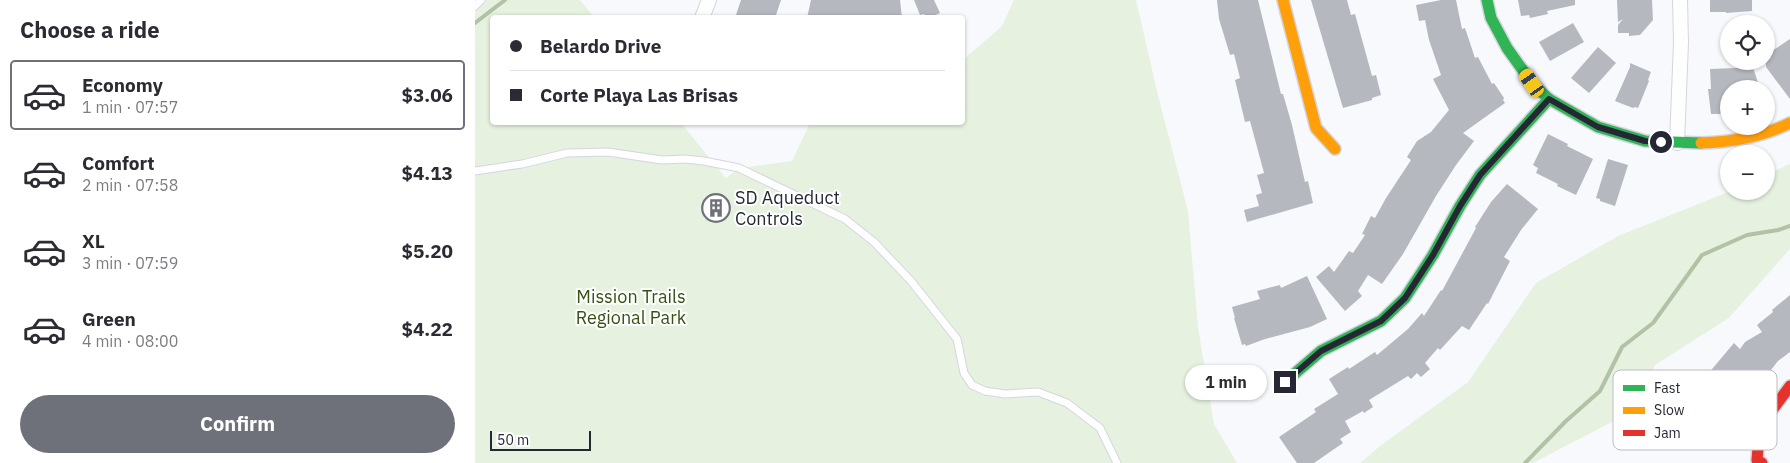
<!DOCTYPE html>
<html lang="en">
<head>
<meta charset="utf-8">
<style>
  :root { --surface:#fff; --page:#f2f2f3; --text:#2b2b33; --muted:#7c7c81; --line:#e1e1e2; --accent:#6f717a }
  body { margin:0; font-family:"IBM Plex Sans",sans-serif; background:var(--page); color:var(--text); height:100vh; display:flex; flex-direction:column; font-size:19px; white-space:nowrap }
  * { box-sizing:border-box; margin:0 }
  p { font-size:16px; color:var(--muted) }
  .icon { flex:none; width:28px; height:28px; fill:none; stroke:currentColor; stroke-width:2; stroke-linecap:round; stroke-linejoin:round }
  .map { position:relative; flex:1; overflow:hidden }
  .drawer { display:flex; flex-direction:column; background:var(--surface); width:475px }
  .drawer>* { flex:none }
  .hud { position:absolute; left:15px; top:15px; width:475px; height:110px; border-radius:5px; box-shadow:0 1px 4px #0004; display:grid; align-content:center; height:110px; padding:0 20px; background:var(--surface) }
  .buttons { position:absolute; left:1245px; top:15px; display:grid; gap:10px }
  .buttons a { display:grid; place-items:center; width:55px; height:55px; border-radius:50%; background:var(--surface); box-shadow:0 1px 4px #0004; font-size:25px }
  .scale { position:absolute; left:15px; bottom:12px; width:101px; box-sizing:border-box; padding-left:5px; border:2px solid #252834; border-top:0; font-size:14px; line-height:18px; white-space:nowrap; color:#252834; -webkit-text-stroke:4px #fff; paint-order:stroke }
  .end { position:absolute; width:22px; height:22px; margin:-11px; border:6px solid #252834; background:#fff; box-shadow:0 0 0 2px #fff }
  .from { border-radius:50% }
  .bubble { position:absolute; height:35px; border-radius:18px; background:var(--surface); box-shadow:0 1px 4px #0004; font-size:16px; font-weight:700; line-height:35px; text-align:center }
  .car { position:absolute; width:15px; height:30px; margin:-15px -8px; border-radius:6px; box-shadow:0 0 4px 1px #0007; background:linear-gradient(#f5c518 24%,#345 0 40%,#f5c518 0 76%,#345 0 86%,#f5c518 0) }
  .hud b { display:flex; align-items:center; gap:18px; height:48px; font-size:19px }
  .hud b+b { border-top:1px solid var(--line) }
  .hud i { width:12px; height:12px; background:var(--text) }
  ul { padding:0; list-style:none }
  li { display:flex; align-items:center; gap:15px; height:70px; margin:0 10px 8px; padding:0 10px; border:2px solid transparent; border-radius:5px }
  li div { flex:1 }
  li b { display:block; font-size:19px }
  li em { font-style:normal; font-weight:700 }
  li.selected { border-color:var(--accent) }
  li>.icon { width:45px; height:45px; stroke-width:1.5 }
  h2 { padding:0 20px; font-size:22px; line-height:60px }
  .button { display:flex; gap:10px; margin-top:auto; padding:10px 20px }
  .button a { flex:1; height:58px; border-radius:30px; background:var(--accent); color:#fff; font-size:20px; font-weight:700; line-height:58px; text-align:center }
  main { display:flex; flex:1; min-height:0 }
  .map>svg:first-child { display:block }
</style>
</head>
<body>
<main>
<section class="drawer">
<h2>Choose a ride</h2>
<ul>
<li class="selected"><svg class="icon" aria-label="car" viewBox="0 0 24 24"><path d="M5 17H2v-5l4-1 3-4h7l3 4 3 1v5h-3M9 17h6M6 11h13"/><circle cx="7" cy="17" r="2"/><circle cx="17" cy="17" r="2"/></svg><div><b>Economy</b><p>1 min · 07:57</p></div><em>$3.06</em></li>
<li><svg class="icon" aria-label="car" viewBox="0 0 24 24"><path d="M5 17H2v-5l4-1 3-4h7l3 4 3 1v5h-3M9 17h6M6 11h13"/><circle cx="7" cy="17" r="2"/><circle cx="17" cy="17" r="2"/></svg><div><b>Comfort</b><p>2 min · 07:58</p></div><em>$4.13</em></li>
<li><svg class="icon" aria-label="car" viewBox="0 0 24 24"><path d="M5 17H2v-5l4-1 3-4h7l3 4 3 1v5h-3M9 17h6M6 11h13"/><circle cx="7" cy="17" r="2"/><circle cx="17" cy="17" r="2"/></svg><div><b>XL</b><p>3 min · 07:59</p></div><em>$5.20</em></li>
<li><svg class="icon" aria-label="car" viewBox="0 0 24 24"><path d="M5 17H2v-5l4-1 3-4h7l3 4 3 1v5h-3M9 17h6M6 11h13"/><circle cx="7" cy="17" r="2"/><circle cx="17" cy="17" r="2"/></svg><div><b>Green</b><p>4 min · 08:00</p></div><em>$4.22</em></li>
</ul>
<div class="button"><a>Confirm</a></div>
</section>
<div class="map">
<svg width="1315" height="463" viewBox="0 0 1315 463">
  <rect width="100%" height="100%" fill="#f8f9fd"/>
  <g fill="#e6f2df">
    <path d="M0 0H105L119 17 18 18V122L206 123 251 178 264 168 317 161 335 123 488 122V60L527 26 539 0H661L683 95 713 211 723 327 739 424 762 463H0Z"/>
    <path d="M1315 164V249L1254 318 1180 365 1161 412 1133 424 1058 463H885L905 446 993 382 1061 283 1143 236 1256 191H1291V175Z"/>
  </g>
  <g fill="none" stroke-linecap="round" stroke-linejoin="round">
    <g stroke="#b1c2a6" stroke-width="4">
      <path d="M0 23 30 0"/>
      <path d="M1050 463 1091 421 1125 391 1147 347 1178 323 1227 255 1272 235 1303 230 1315 226"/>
    </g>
  </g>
  <g fill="#b6b8bf">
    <path d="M266 0H306L300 18H260Z"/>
    <path d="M336 0H425L427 18H332Z"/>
    <path d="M439 0H459L465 13 454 18H450L449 14 445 15Z"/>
    <path d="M742 0H783L806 94H808L817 125 830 182 833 181 838 203 772 222 769 210 784 206 781 195 787 193 782 175 789 173 775 121 770 122 760 80 765 78 759 54 755 55 744 19Z"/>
    <path d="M836 0H872L876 15 880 14 897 76 901 75 906 95 897 98V100L868 108Z"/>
    <path d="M966 0H981L987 29 990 28 1000 58 1003 57 1017 84 1019 83 1029 98 1028 100 1030 103 988 133 999 141 981 165 961 196 928 254 907 284 893 275 883 291 887 296 870 311 841 277 854 266 859 272 874 251 878 253 890 235 887 234 896 216 900 218 911 198 936 160 932 157 942 141 956 132 974 110 958 79 966 75 954 40 950 20 944 21 941 5Z"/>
    <path d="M1043 0H1100V5L1072 11 1073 14 1055 18 1054 15 1046 16Z"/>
    <path d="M1142 0H1177L1178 20 1165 35 1154 36V33H1143V25L1148 19 1143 22Z"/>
    <path d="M1235 0H1277V11L1251 13V12H1235Z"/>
    <path d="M1098 23 1109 42 1075 61 1064 42Z"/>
    <path d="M1315 39V99L1291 67V55Z"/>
    <path d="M1123 47 1141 63 1114 93 1096 78Z"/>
    <path d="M1259 61H1276L1285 89H1254V114H1236L1233 89H1236L1235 69 1261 68Z"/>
    <path d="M1155 63 1176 72 1173 80 1174 81 1163 108 1160 107 1158 108 1140 101 1155 67Z"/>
    <path d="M1073 134 1093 144 1092 146 1118 159 1101 195 1082 186 1083 184 1061 173 1063 168 1058 165Z"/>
    <path d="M1133 159 1153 165 1140 206 1125 201V199L1121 198Z"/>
    <path d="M1032 184 1063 209 1046 230 1029 257 1035 261 1013 304 1012 303 994 330 987 326 965 350 963 348 950 363 955 369 946 377 942 373 936 379 933 376 894 400 898 407 889 413 888 411 870 421 876 432 865 439 868 443 839 463H822L804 437 841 412 839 409 863 394 854 379 873 367 874 369 900 352 902 355 933 329 947 313 949 316 966 290 967 291 1001 228 1000 227 1016 202Z"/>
    <path d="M832 276 852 319 835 327 790 339 771 346 770 344 767 345 759 318H760L757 307 785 299 782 291 805 285 806 288Z"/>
    <path d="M1315 295V352L1303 361 1273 399 1263 391 1248 420 1254 423 1246 440 1236 434 1235 437 1220 428 1221 426 1209 418 1219 399 1215 397 1214 392 1222 379 1227 381 1259 343 1265 349 1270 342 1287 332 1282 325 1298 312 1297 310Z"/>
  </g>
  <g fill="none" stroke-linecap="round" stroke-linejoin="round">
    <defs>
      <g id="lane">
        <path d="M0 6 6 0"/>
        <path d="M0 171 47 164 92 153 133 152 187 160 210 159 229 161 264 168 370 219 399 242 436 281 482 339 489 373 497 385 510 391 530 394 563 392 592 403 625 428 642 463"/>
      </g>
      <g id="street">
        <path d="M227 18 234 0"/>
        <path d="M1202 143 1206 42 1205 0"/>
      </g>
      <g id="fast">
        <path d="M1012 0 1016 18 1032 48 1057 83 1074 99 1123 127 1170 141 1226 143"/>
        <path d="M810 382 846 351 906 321 930 298 958 255 985 206 1005 175 1074 99"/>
      </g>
      <g id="slow">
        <path d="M808 0 841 128 860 149"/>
        <path d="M1226 143C1258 142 1287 137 1315 123"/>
      </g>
      <path id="jam" d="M1287 463 1282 460 1284 435 1292 417 1315 386"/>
    </defs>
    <use href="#lane" stroke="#d4d6df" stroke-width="9"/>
    <use href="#street" stroke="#d4d6df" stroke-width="16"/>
    <use href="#fast" stroke="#d4d6df" stroke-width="14"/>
    <use href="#slow" stroke="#d4d6df" stroke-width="14"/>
    <use href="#jam" stroke="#d4d6df" stroke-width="14"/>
    <use href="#lane" stroke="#fefeff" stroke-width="7"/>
    <use href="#street" stroke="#fefeff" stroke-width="14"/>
    <use href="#fast" stroke="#30b455" stroke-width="11"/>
    <use href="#slow" stroke="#ff9f0a" stroke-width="11"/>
    <use href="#jam" stroke="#e5322d" stroke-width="11"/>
  </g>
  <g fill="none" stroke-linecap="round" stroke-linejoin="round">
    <path stroke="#252834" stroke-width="6" d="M810 382 846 351 906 321 930 298 958 255 985 206 1005 175 1074 99 1123 127 1170 141 1186 142"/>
  </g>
  <defs>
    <symbol id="building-ring" viewBox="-11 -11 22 22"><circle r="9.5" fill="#fff" stroke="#6f717a" stroke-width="1.5"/><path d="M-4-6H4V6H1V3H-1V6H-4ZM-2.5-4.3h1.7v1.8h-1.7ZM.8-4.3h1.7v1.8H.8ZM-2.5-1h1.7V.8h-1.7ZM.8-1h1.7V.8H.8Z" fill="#6f717a"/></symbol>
  </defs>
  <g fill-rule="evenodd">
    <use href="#building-ring" x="225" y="192" width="32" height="32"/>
  </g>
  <g text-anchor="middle" stroke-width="4" stroke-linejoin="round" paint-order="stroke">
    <g font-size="18" fill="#252834" stroke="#fff" text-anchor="start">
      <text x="260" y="204">SD Aqueduct<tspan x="260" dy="21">Controls</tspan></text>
    </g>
    <g font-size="18" fill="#355113" stroke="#fff">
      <text x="156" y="303">Mission Trails<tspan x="156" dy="21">Regional Park</tspan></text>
    </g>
  </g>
  <rect x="1138" y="370" width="164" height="80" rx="8" fill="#fff" stroke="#bebec2" stroke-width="1"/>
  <rect x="1148" y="385" width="22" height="6" fill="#30b455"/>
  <rect x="1148" y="407" width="22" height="7" fill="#ff9f0a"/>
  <rect x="1148" y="430" width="22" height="6" fill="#e5322d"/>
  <g font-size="14" fill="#252834">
    <text x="1179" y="393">Fast</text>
    <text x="1179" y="415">Slow</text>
    <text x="1179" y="438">Jam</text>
  </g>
</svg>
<div class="buttons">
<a><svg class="icon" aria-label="locate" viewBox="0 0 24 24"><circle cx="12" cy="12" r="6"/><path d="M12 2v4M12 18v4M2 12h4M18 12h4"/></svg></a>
<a>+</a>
<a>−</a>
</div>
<div class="scale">50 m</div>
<i class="end from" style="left:1186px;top:142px"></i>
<i class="end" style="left:810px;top:382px"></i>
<div class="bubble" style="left:710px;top:365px;width:82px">1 min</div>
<i class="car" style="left:1057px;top:83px;rotate:325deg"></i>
<div class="hud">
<b><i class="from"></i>Belardo Drive</b>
<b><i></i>Corte Playa Las Brisas</b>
</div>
</div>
</main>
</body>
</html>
